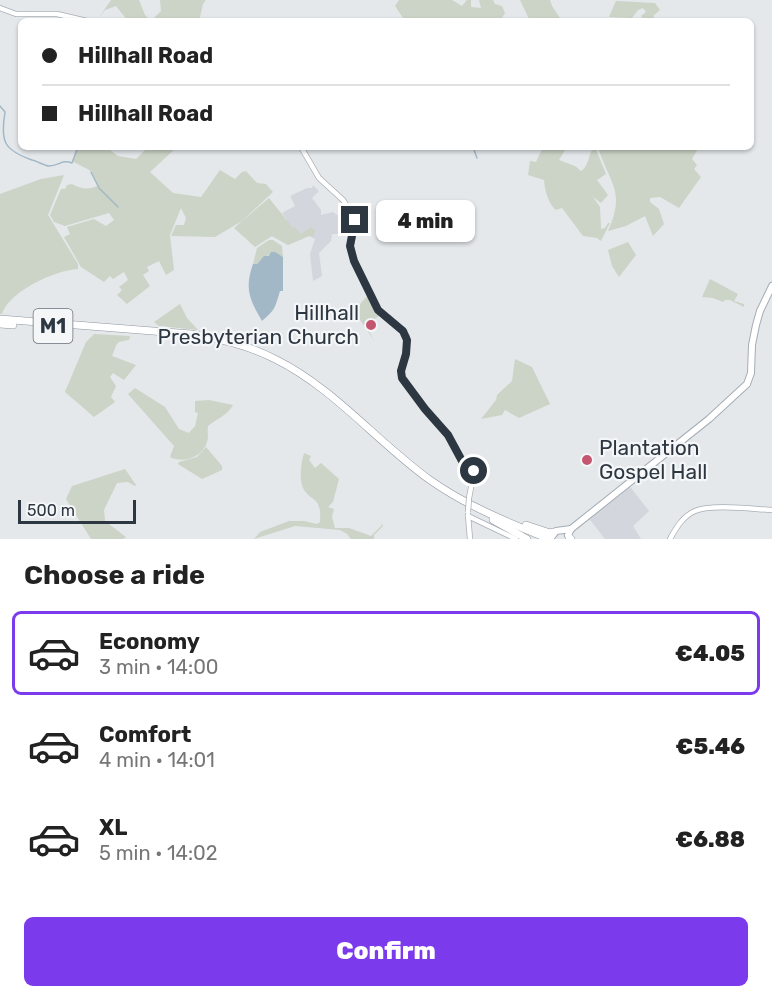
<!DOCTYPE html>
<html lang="en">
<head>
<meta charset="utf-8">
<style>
  :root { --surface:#fff; --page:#f2f2f2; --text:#222; --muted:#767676; --line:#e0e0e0; --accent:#7c3aed }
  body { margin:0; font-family:Rubik,sans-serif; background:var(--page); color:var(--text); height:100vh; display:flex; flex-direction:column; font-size:22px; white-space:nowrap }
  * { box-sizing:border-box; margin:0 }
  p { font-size:20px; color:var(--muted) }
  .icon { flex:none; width:33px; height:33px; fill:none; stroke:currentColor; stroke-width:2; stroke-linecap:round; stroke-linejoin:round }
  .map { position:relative; height:539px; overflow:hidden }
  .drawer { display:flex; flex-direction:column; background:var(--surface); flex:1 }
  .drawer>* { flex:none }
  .guide { position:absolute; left:18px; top:18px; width:736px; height:132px; border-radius:9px; box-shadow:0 2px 4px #0004; display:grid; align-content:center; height:132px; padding:0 24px; background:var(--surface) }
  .scale { position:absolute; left:18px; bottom:15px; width:118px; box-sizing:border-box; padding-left:6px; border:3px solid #2d3742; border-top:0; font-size:16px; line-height:21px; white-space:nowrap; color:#2d3742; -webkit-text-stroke:4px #f4f6f8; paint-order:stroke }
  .end { position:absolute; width:27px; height:27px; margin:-14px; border:8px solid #2d3742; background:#fff; box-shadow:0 0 0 3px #fff }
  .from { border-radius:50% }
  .bubble { position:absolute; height:42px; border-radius:9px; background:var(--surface); box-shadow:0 2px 4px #0004; font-size:20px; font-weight:800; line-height:42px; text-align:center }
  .guide b { display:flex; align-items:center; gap:21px; height:57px; font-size:22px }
  .guide b+b { border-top:2px solid var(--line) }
  .guide i { width:15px; height:15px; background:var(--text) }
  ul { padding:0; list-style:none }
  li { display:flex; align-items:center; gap:18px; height:84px; margin:0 12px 9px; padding:0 12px; border:3px solid transparent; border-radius:9px }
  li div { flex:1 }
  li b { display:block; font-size:22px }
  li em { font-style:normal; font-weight:800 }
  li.selected { border-color:var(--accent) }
  li>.icon { width:54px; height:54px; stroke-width:1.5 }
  h2 { padding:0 24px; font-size:27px; line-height:72px }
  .action { display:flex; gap:12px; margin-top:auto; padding:12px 24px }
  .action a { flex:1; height:69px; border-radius:9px; background:var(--accent); color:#fff; font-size:24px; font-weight:800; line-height:69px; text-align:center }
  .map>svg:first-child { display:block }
</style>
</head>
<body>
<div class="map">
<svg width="772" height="539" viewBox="0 0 772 539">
  <rect width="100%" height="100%" fill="#e4e8eb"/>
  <g fill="#d3d7dd">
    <path d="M313 185 319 191 312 198 321 210V215L333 212 337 215 339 214 343 229 341 234H332L331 241 319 253 322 276 313 281 310 254 315 239 309 236 288 245 272 236 277 228 287 220 282 213 295 206 290 196 307 188H312Z"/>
    <path d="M628 484 649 511 633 526 641 539H605L591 521 586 518Z"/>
  </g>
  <g fill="#cbd4c6">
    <path d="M111 0H139L145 15 151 21H128L116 6 105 10 98 19Z"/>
    <path d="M160 0H206L203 4 199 21H151L161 11Z"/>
    <path d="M399 0H452L462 6 467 0H471V7L481 8 479 0H493L495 4 502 6 505 13 500 21H405L395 6Z"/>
    <path d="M520 0H550L552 6 562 21H530Z"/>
    <path d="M616 1 655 3 660 10 653 16 658 21H644L641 16 646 12 643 8 638 10 632 18 609 17Z"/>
    <path d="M77 147H106L118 156 136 159 148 147H177L150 172 173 193 201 197 220 170 235 179 242 172 246 171 257 183 266 184 273 192 242 221 215 237 171 236 176 225H184L186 218 181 208 170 235 174 270 166 275 159 261 147 267 149 271 143 275 150 286 127 304 117 295 122 290 119 287 128 280 124 272 113 279 110 276 104 282 81 267 64 237 70 234 67 227 94 219 106 226 114 220 109 213 65 226 54 222 50 215 61 189H65L67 185 72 184C81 189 89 190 97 186L99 188 91 171 72 161Z"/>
    <path d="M543 147H567L559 160 575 166 581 171C588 167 589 155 593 147H595L606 174 597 180 608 195 601 203 593 197 600 207 601 229 605 228 608 223H610L601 241 597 238 583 236 562 208 556 210C548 203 545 191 544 180L528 175 530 161 536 162Z"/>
    <path d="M601 147H699L692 159 697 165 694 169 701 177 679 208 660 197 650 198V202L659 209 664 224 653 236 645 216 626 226 608 231C625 194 612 186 599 151Z"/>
    <path d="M64 175 48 215 78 264V269C56 270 9 291 2 314H0V194L41 179Z"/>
    <path d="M269 198 293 228 295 227 301 234 311 227 315 231 313 237 309 236 288 245 272 236 255 247 234 228Z"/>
    <path d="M269 240H273L282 246 283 257C273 253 263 255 257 264H253L257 248Z"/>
    <path d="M628 242 636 255 619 277 612 266 608 250Z"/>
    <path d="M710 279 738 294 734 301 744 304V307L730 300H725L723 302 713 298 702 297Z"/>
    <path d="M369 294 380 315 366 326 375 342 354 311Z"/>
    <path d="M180 304 187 318 198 330 159 326 154 322Z"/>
    <path d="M94 334 130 336 129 340C115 342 118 342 112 356L136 365 124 380 113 373 110 377 116 386 111 397 115 402 94 417 65 392 86 342Z"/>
    <path d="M515 359 532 367 550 404 519 418 505 410 502 415 481 419 496 400 497 395 512 381Z"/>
    <path d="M135 388 165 407 179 429 189 433 195 426 198 413 195 412V401L209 400 233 405C228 415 216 419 208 426 207 431 209 437 207 442 203 457 183 464 170 457L174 446 128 394Z"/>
    <path d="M206 447 222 466V470L202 479 178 464 179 462 197 457Z"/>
    <path d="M304 453 311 456 309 460 315 468 321 463 339 479 333 502 328 507 334 509 332 517 335 528H349L371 536 382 525 381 522 383 526 374 535V539H351L347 534 340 530 295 526 254 539 260 532 289 521H304L317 524 320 522C322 495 311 503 303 488 299 479 301 463 304 453Z"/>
    <path d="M125 469 136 485 135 486 128 482 117 483 104 510 105 521 126 537 123 539H91L66 499 72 486Z"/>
  </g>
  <path fill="#a3b8c7" d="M271 252H275L283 257V291H280C275 308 275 310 262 321 250 300 244 289 253 264H257L264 256H269Z"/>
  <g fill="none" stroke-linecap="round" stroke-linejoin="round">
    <g stroke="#a3b8c7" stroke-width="1.5">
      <path d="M0 106 5 112C0 142 4 150 32 160 37 161 45 166 49 166 59 166 62 159 72 163L78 147"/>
      <path d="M105 147 107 149"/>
      <path d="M473 147 477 158"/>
      <path d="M91 172 99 188 118 207"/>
    </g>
    <defs>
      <g id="secondary">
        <path d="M0 8 16 14H57L87 21"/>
        <path d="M301 147 319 178 343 200 351 212 356 224 350 248 355 262 378 310 402 330 407 337 406 354 401 371 402 378 425 409 448 435 467 469"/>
        <circle cx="471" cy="469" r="3.5"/>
        <path d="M469 498 474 472"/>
        <path d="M468 515 470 539"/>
        <path d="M468 516 516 539"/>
        <path d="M670 539C676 528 683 516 695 511 711 504 753 509 772 510"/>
      </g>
      <g id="primary">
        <path d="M568 535 571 529 709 419 747 384 751 373 752 345 756 325 760 311 772 286"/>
        <path d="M550 539 556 531 571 529"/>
      </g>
      <g id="highway">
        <path d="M0 319 191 334C220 339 248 345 275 359 334 388 377 442 430 480 467 506 507 522 549 539"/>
        <path d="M0 324 13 325"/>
        <path d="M493 520 527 539"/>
        <path d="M526 525 550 533 554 532"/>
        <path d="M569 537 571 539"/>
      </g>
    </defs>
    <use href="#secondary" stroke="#a9afb5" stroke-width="6"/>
    <use href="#primary" stroke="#a5adb6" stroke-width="8"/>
    <use href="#highway" stroke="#8d96a0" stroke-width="8"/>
    <use href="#secondary" stroke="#fff" stroke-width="4.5"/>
    <use href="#primary" stroke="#fff" stroke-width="6"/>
    <use href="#highway" stroke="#fff" stroke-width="7"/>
    <defs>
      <path id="secondary-bridge" d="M468 512 469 498"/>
    </defs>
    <use href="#secondary-bridge" stroke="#a9afb5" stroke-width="6" stroke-linecap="butt"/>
    <use href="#secondary-bridge" stroke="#fff" stroke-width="4.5"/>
  </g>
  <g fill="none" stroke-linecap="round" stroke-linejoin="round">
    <path stroke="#2d3742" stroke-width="8" d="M355 220 350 246 354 261 378 310 403 331 407 340 406 354 401 371 402 378 425 409 448 435 468 472 474 471"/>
  </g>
  <g fill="#c45670" stroke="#f4f6f8" stroke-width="2">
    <circle cx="371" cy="325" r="6"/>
    <circle cx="587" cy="460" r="6"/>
  </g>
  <g text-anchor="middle" stroke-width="4.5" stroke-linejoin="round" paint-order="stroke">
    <rect fill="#f4f6f8" stroke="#697079" stroke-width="1.5" x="33.5" y="309" width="39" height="34" rx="4.5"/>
    <g font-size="20" font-weight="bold" fill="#2d3742">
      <text x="53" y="333">M1</text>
    </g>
    <g font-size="21" fill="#2d3742" stroke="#f4f6f8" text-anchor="end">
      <text x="359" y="320">Hillhall<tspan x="359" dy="24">Presbyterian Church</tspan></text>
      <text x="599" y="455" text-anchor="start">Plantation<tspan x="599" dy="24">Gospel Hall</tspan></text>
    </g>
  </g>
</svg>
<div class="scale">500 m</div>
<i class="end from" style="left:474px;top:471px"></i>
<i class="end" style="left:355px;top:220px"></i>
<div class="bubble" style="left:376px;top:200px;width:99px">4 min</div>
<div class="guide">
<b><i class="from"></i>Hillhall Road</b>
<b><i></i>Hillhall Road</b>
</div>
</div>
<section class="drawer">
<h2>Choose a ride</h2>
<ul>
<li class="selected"><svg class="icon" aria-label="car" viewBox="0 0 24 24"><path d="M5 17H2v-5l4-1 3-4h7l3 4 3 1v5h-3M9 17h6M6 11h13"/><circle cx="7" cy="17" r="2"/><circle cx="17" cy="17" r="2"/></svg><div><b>Economy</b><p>3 min · 14:00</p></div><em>€4.05</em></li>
<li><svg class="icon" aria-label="car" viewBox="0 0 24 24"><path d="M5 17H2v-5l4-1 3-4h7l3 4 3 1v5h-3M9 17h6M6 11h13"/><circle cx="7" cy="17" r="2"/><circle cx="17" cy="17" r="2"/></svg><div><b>Comfort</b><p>4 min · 14:01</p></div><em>€5.46</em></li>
<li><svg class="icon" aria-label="car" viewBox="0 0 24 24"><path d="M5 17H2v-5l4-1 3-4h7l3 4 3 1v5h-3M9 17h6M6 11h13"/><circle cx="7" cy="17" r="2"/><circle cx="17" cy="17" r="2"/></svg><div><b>XL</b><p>5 min · 14:02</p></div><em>€6.88</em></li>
</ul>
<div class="action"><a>Confirm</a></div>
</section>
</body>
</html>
